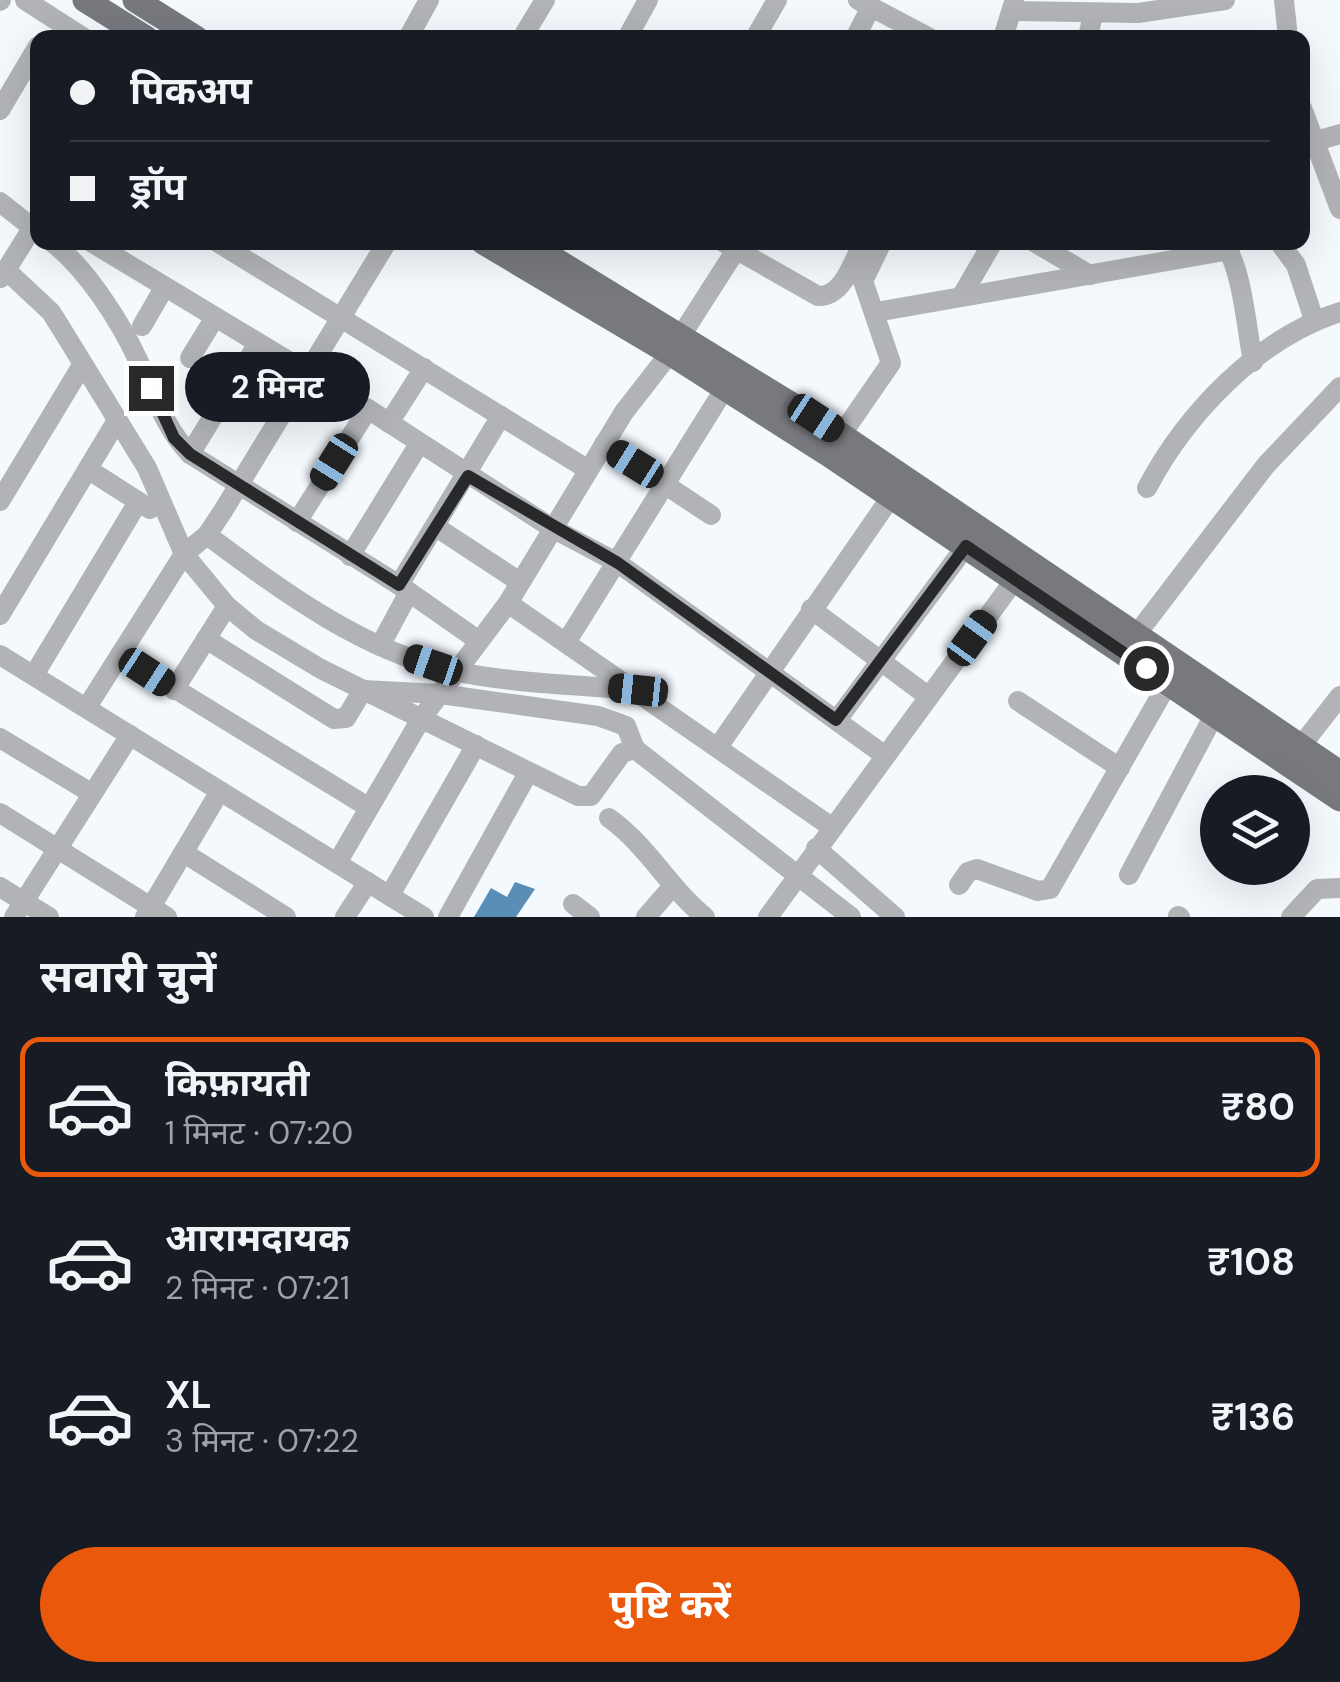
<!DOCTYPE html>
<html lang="hi">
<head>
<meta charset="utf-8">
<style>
  :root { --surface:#171b24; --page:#242831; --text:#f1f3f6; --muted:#9ea1a6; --line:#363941; --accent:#ea580c }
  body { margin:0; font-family:"DM Sans","Noto Sans Devanagari",sans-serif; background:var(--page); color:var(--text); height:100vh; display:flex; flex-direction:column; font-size:38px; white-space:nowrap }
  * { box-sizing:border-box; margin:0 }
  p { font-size:32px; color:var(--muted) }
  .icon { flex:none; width:55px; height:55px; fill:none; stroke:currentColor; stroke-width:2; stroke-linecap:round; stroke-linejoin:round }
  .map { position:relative; height:917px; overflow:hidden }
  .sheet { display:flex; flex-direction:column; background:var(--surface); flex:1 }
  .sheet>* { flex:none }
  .top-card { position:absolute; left:30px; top:30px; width:1280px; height:220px; border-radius:20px; box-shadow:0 10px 40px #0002; display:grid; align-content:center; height:220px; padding:0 40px; background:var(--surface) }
  .fabs { position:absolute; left:1200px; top:775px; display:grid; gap:20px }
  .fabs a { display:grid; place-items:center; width:110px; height:110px; border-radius:50%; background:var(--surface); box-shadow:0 10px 40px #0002; font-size:50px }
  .end { position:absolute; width:45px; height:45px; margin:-22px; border:12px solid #27292b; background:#fff; box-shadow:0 0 0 5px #fff }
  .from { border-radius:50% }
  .bubble { position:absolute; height:70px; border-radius:35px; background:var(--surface); box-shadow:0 10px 40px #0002; font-size:32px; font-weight:700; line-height:70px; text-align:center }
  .car { position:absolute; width:30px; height:60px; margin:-30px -15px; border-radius:12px; box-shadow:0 0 8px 2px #0007; background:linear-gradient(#222 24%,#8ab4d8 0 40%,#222 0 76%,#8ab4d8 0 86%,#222 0) }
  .top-card b { display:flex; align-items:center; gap:35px; height:95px; font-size:38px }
  .top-card b+b { border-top:2px solid var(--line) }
  .top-card i { width:25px; height:25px; background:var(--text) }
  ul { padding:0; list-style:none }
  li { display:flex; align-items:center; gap:30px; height:140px; margin:0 20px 15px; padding:0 20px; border:5px solid transparent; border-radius:20px }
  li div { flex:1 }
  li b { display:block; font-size:38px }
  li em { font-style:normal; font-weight:700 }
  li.current { border-color:var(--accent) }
  li>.icon { width:90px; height:90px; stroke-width:1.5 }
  h2 { padding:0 40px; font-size:45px; line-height:120px }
  .action { display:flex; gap:20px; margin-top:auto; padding:20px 40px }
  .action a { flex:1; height:115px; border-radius:60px; background:var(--accent); color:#fff; font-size:40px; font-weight:700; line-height:115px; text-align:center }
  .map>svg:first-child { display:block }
</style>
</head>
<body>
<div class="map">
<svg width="1340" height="917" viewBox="0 0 1340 917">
  <rect width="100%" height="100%" fill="#f4f9fe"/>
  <path fill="#5a8eb7" d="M515 882 535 889 516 917H474L491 888 507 897Z"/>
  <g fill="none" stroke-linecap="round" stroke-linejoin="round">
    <g stroke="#b2b3b6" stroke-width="20">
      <path d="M25 0 84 38"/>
      <path d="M858 0 930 38"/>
      <path d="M1284 0 1288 38"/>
      <path d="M0 1 1 0"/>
      <path d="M1013 11 1138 13 1225 0"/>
      <path d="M525 33 545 0"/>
      <path d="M408 38 429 0"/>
      <path d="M627 38 648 0"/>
      <path d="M755 38 777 0"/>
      <path d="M855 38 871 7"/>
      <path d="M1003 38 1014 2"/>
      <path d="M1088 38 1093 13"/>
      <path d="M1302 108 1340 209"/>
      <path d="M0 110 38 46"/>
      <path d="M1302 145 1340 134"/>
      <path d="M0 202 38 232"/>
      <path d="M52 242C86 268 120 321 138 360 154 393 164 427 190 454L399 585 479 641"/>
      <path d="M91 242 368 409 552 528 618 563 884 755"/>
      <path d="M217 242 587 469"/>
      <path d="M723 242 818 296C843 297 853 262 863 242"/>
      <path d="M1034 242 1090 275"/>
      <path d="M1222 242C1242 262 1247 333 1253 362"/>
      <path d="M1279 242 1296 265 1314 320"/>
      <path d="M6 270 51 312 61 328 147 468 184 554 227 606 256 630 321 669 578 796H591L622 753 635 749 851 917"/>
      <path d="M1 278 38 219"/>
      <path d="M961 297 993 242"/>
      <path d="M876 312 1230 250"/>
      <path d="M142 326 164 288"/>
      <path d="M190 358 214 319"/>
      <path d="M389 423 424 368"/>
      <path d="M604 444 711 515"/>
      <path d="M835 444 891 363 863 281 882 242"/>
      <path d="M190 454 257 345"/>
      <path d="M89 470 150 509"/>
      <path d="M1147 488C1186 414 1258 338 1340 312"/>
      <path d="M0 501 81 367"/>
      <path d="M297 522 368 409"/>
      <path d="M436 527 520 582"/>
      <path d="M207 535C281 590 362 651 454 671 513 684 578 684 638 691"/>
      <path d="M350 556 419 444"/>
      <path d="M399 585 501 416"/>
      <path d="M508 603 830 826"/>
      <path d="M811 609 929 697"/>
      <path d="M0 615 116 422"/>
      <path d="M1136 635 1266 465 1340 387"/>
      <path d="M206 639 334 719 346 718 363 690 440 694 598 716 626 726 635 749"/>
      <path d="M567 641 725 388"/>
      <path d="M380 646 409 592"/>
      <path d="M0 655 424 917"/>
      <path d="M120 655 368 807"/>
      <path d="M34 675 138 502"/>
      <path d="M174 690 227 606"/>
      <path d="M1018 701 1120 768"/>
      <path d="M87 707 184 554 207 535 223 511 387 242"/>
      <path d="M837 720 966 546"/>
      <path d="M0 738 91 793"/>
      <path d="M1301 746 1340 696"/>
      <path d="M718 747 891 497"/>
      <path d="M0 813 167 917"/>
      <path d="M609 818C648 846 668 887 705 917"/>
      <path d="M816 848 895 917"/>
      <path d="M184 853 286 917"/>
      <path d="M337 863 421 719 508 603 624 412 670 353 741 242"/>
      <path d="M1129 875 1220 704"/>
      <path d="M959 885 968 872 977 869 1038 891 1050 889 1168 683"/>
      <path d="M0 887 49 917"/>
      <path d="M390 895 476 745"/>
      <path d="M573 904 590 917"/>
      <path d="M1178 916 1180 917"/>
      <path d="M14 917 130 735"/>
      <path d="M145 917 220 791"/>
      <path d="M345 917 368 882"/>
      <path d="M448 917 528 773"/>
      <path d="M646 917 672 887"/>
      <path d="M768 917 1024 567"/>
      <path d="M1291 917 1317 889 1340 888"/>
    </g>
    <g stroke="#78797e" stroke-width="25">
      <path d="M85 0 146 38"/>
      <path d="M135 0 196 38"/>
      <path d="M483 242 670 353 828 454 1340 799"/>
      <path d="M526 242 841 435 1340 773"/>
    </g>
  </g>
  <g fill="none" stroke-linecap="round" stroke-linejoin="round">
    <path stroke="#27292b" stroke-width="12" d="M151 388 174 438 190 454 399 585 468 476 618 563 836 720 966 546 1146 668"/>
  </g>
</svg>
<div class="fabs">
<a><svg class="icon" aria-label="layers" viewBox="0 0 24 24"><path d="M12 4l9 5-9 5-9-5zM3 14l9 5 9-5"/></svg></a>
</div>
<i class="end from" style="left:1146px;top:668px"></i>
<i class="end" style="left:151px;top:388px"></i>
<div class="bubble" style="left:185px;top:352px;width:185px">2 मिनट</div>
<i class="car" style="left:816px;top:418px;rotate:123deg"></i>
<i class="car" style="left:334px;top:462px;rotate:212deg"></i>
<i class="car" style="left:635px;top:464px;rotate:302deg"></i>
<i class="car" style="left:972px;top:638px;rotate:36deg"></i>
<i class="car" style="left:433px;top:665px;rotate:289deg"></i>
<i class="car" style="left:147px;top:672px;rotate:123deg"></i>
<i class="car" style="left:638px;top:690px;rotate:276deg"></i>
<div class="top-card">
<b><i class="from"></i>पिकअप</b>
<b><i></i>ड्रॉप</b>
</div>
</div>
<section class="sheet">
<h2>सवारी चुनें</h2>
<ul>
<li class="current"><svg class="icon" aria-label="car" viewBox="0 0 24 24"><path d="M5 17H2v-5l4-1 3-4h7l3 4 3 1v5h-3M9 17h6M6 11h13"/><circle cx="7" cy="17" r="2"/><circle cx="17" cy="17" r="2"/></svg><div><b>किफ़ायती</b><p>1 मिनट · 07:20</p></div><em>₹80</em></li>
<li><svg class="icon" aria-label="car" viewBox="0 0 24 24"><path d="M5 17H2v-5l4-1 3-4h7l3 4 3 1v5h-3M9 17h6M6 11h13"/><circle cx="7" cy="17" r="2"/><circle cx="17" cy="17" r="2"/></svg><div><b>आरामदायक</b><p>2 मिनट · 07:21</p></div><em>₹108</em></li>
<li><svg class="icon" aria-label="car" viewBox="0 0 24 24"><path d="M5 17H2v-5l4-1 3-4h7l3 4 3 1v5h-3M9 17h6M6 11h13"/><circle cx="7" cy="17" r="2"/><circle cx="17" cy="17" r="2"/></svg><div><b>XL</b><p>3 मिनट · 07:22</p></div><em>₹136</em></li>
</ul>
<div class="action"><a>पुष्टि करें</a></div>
</section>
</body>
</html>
